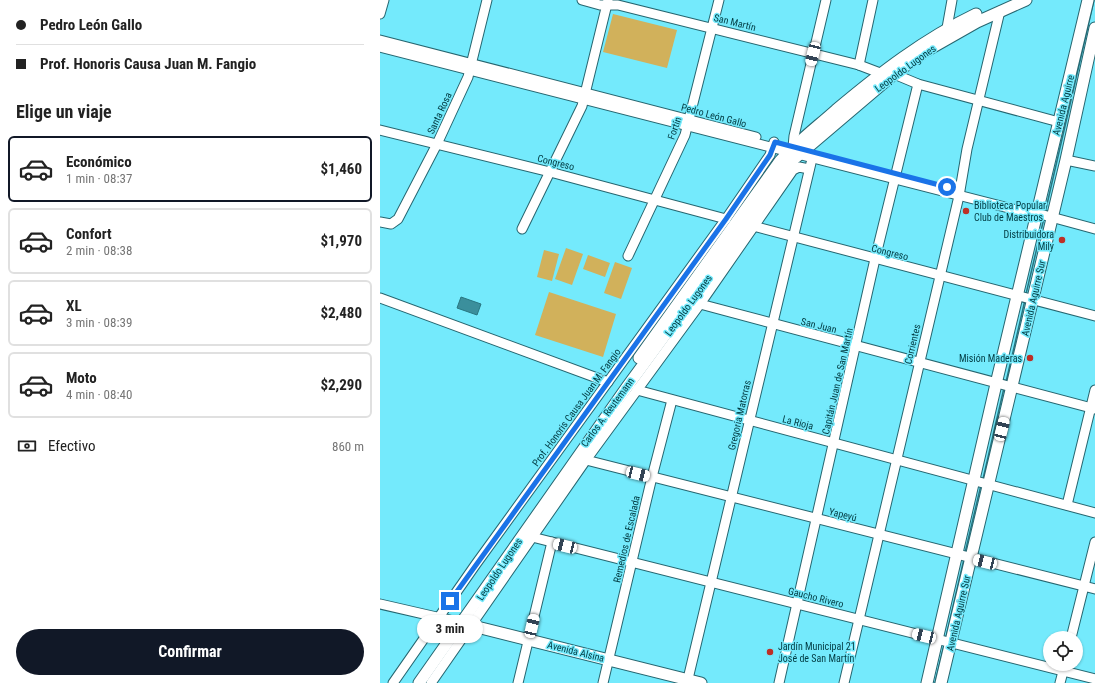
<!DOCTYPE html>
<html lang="es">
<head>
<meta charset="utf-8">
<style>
  :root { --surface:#fff; --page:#f6f6f6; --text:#222; --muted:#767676; --line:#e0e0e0; --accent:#111827 }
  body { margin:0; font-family:"Roboto Condensed",sans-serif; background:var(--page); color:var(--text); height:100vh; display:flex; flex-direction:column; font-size:15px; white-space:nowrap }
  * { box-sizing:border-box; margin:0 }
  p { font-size:13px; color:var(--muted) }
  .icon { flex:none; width:22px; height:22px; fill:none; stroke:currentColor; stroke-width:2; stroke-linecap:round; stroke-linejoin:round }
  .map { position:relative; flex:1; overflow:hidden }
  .details { display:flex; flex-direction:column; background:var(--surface); width:380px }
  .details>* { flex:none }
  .guide { display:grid; align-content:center; height:88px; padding:0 16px; background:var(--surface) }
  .buttons { position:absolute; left:663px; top:631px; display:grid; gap:8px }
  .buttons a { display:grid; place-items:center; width:40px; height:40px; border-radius:50%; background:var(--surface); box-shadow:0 1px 3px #0004; font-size:20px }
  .end { position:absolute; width:18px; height:18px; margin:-9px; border:5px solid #1a73e8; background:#fff; box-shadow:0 0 0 2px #fff }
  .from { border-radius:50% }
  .bubble { position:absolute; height:28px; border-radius:14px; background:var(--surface); box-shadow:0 1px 3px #0004; font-size:13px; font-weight:700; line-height:28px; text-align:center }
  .car { position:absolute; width:12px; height:24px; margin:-12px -6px; border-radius:5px; box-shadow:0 0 3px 1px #0007; background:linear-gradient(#fff 24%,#345 0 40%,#fff 0 76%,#345 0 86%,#fff 0) }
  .guide b { display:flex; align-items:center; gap:14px; height:38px; font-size:15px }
  .guide b+b { border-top:1px solid var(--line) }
  .guide i { width:10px; height:10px; background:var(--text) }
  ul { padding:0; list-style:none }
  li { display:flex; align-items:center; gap:12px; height:66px; margin:0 8px 6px; padding:0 8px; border:2px solid var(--line); border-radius:6px }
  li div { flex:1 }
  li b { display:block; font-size:15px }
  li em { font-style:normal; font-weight:700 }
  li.on { border-color:var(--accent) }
  li>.icon { width:36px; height:36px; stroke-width:1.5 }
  h2 { padding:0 16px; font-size:18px; line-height:48px }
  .pay { display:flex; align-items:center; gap:10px; height:44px; padding:0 16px; font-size:15px }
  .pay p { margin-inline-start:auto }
  .action { display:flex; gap:8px; margin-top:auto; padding:8px 16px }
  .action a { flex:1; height:46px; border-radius:24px; background:var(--accent); color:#fff; font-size:16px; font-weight:700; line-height:46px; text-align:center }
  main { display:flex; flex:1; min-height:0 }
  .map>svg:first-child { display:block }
</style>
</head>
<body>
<main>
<section class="details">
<div class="guide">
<b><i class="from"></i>Pedro León Gallo</b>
<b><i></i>Prof. Honoris Causa Juan M. Fangio</b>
</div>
<h2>Elige un viaje</h2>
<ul>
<li class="on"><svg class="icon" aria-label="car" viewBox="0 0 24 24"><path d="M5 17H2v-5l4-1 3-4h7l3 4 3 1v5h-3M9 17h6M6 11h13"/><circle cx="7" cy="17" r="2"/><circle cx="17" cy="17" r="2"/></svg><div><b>Económico</b><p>1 min · 08:37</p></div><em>$1,460</em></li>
<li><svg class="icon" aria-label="car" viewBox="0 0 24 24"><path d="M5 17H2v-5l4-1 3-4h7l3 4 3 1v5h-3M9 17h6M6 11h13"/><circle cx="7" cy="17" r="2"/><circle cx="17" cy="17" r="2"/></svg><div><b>Confort</b><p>2 min · 08:38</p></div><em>$1,970</em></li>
<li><svg class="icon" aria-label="car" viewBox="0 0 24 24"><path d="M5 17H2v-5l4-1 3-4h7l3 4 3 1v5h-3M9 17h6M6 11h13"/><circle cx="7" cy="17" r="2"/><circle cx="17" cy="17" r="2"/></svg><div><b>XL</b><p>3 min · 08:39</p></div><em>$2,480</em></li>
<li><svg class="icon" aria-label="car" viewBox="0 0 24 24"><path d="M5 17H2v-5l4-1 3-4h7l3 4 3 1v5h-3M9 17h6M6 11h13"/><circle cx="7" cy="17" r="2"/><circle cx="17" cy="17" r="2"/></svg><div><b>Moto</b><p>4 min · 08:40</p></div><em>$2,290</em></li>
</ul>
<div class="pay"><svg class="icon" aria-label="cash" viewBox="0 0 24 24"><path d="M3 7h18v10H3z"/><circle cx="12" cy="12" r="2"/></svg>Efectivo<p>860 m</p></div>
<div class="action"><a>Confirmar</a></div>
</section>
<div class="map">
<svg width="715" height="683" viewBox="0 0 715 683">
  <rect width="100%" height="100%" fill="#74eafc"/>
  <g fill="#d1b15b">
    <path d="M233 14 297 30 287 68 223 52Z"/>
    <path d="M186 248 203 254 192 285 175 279Z"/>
    <path d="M164 250 179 254 172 281 157 277Z"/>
    <path d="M208 255 230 263 225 277 203 269Z"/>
    <path d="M235 262 252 268 241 299 224 293Z"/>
    <path d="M169 292 236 314 223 357 155 335Z"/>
  </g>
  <path fill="#3b8f9c" stroke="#297681" d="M81 297 101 304 97 315 77 308Z"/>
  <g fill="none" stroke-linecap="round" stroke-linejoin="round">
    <g stroke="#297681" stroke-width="1.5">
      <path d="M665 213 714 0"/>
      <path d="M646 294 664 218"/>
      <path d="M626 382 645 300"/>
      <path d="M603 479 624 388"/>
      <path d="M585 553 601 485"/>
      <path d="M566 637 584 559"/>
      <path d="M555 683 564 645"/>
    </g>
    <defs>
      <g id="minor">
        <path d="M202 0 220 5H238L479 65 500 73"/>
        <path d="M0 14 4 0"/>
        <path d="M567 28 572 0"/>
        <path d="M0 40 376 137"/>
        <path d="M0 47 656 215 660 214 715 229"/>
        <path d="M479 65 493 0"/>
        <path d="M514 74 538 84 679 122"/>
        <path d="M0 130 170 172 346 219"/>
        <path d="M413 147 414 136 446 0"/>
        <path d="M686 160 715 166"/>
        <path d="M0 222 11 224 18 219 57 144 88 77 107 0"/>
        <path d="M373 226 715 316"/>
        <path d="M142 229 202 106 228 0"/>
        <path d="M248 256 305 135 339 0"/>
        <path d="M0 298 228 382"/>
        <path d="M320 304 715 409"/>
        <path d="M257 390 715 513"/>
        <path d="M206 460 715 589"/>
        <path d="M687 505 715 390"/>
        <path d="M152 537 715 679"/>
        <path d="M0 604 74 621"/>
        <path d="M691 638 715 542"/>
        <path d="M13 683 96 564 346 219 390 155 394 142"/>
        <path d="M51 683 206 460 320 304 413 170 419 167 429 169"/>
        <path d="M138 683 172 542"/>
        <path d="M223 683 272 477 292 400"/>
        <path d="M307 683 431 163"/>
        <path d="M399 683 495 259 538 84"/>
        <path d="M464 683 579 196 587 149 620 11"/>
        <path d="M680 683 685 664"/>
      </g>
      <g id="major">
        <path d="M259 358 400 161C417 142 437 127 456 110 500 73 544 39 596 14"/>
        <path d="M77 622 321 683"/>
        <path d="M39 683 247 387 414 159 514 74 546 51 597 22 646 0"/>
        <path d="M547 683 616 384 708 0"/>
        <path d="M561 683 686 160 715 28"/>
      </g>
    </defs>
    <use href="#minor" stroke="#266670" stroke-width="11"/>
    <use href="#major" stroke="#266670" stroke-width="13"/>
    <use href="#minor" stroke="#fff" stroke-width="9"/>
    <use href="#major" stroke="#fff" stroke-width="11"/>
  </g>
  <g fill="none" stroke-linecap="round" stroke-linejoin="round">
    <path stroke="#1a73e8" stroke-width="5" d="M70 601 346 219 390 155 395 142 567 187"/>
  </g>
  <g fill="#bd2f26" stroke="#74eafc" stroke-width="1.5">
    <circle cx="586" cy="211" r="4"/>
    <circle cx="682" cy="240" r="4"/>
    <circle cx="650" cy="358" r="4"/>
    <circle cx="390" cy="652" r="4"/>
  </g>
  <g text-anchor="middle" stroke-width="3" stroke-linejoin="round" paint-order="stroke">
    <g font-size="10" fill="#003a41" stroke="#74eafc">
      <text transform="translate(355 22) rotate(14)" y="4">San Martín</text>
      <text transform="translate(525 68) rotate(-36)" y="4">Leopoldo Lugones</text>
      <text transform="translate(683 105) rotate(-76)" y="4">Avenida Aguirre</text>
      <text transform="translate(59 113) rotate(-65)" y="4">Santa Rosa</text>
      <text transform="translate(334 115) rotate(15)" y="4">Pedro León Gallo</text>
      <text transform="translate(294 128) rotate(-71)" y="4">Fortín</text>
      <text transform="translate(176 162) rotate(14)" y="4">Congreso</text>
      <text transform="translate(510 252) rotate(14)" y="4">Congreso</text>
      <text transform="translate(653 298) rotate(-77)" y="4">Avenida Aguirre Sur</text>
      <text transform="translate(308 305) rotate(-54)" y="4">Leopoldo Lugones</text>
      <text transform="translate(439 325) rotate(14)" y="4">San Juan</text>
      <text transform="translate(532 344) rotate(-77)" y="4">Corrientes</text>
      <text transform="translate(457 381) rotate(-77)" y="4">Capitán Juan de San Martín</text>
      <text transform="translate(196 407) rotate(-54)" y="4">Prof. Honoris Causa Juan M. Fangio</text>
      <text transform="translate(227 412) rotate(-54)" y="4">Carlos A. Reutemann</text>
      <text transform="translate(359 415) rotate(-77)" y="4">Gregoria Matorras</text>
      <text transform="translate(418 422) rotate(14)" y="4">La Rioja</text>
      <text transform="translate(463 514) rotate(14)" y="4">Yapeyú</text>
      <text transform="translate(246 539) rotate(-77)" y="4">Remedios de Escalada</text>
      <text transform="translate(119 569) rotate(-56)" y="4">Leopoldo Lugones</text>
      <text transform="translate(436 597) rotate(14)" y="4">Gaucho Rivero</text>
      <text transform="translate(578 613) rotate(-77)" y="4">Avenida Aguirre Sur</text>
      <text transform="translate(196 651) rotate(14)" y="4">Avenida Alsina</text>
    </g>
    <g font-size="10" fill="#003a41" stroke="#74eafc" text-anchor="start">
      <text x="594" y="209">Biblioteca Popular<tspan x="594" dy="12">Club de Maestros</tspan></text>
      <text x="674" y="238" text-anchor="end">Distribuidora<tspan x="674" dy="12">Mily</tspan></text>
      <text x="642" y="362" text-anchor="end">Misión Maderas</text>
      <text x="398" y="650">Jardín Municipal 21<tspan x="398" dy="12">José de San Martín</tspan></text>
    </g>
  </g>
</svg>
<div class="buttons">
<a><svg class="icon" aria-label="locate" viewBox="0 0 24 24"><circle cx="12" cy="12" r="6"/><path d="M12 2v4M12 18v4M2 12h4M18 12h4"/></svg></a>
</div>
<i class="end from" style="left:567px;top:187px"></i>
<i class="end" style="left:70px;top:601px"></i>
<div class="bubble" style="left:37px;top:615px;width:66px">3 min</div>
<i class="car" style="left:433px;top:54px;rotate:194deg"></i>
<i class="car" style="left:622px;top:429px;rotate:14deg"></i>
<i class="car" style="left:258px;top:474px;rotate:104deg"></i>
<i class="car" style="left:185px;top:546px;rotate:284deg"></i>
<i class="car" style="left:605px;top:562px;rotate:284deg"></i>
<i class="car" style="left:152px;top:626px;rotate:13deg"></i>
<i class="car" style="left:544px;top:636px;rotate:284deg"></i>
</div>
</main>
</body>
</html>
